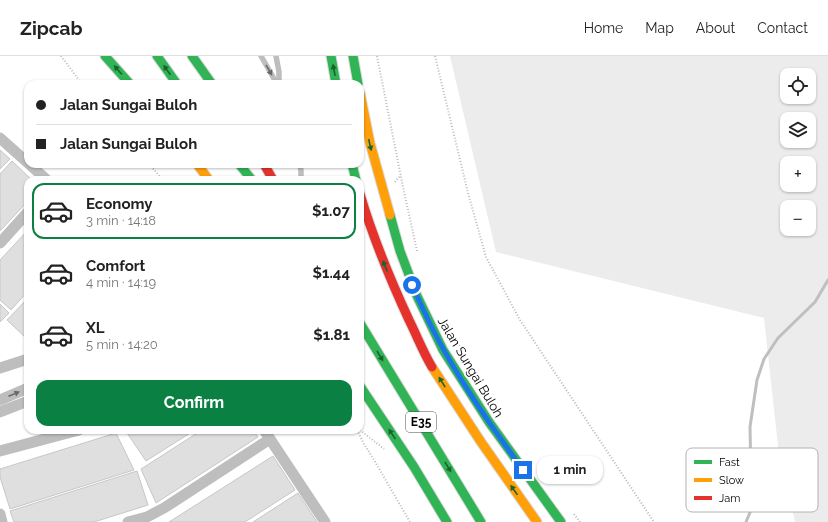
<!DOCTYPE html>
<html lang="en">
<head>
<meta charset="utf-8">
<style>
  :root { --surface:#fff; --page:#f6f6f6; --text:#222; --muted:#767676; --line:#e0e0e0; --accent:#0b8043 }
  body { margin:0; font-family:Raleway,sans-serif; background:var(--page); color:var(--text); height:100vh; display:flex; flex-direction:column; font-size:15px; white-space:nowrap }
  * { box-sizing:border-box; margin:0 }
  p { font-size:13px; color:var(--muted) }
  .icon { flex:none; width:22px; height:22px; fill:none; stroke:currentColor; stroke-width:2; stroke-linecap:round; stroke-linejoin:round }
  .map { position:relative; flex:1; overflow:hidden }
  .panel { position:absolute; left:24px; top:120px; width:340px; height:258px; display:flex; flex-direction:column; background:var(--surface); border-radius:12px; box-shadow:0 1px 3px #0004 }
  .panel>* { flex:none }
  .top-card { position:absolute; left:24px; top:24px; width:340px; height:88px; border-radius:12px; box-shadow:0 1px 3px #0004; display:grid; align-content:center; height:88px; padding:0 12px; background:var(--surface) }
  .tools { position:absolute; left:780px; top:12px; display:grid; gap:8px }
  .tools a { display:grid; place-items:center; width:36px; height:36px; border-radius:8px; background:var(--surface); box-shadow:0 1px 3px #0004; font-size:20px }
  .end { position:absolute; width:18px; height:18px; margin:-9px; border:5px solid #1a73e8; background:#fff; box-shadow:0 0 0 2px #fff }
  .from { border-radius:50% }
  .bubble { position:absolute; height:28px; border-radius:12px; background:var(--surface); box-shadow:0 1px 3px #0004; font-size:13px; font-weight:700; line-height:28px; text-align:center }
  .top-card b { display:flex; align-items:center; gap:14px; height:38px; font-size:15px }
  .top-card b+b { border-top:1px solid var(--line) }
  .top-card i { width:10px; height:10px; background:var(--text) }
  ul { padding:7px 0 0; list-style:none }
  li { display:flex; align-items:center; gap:12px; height:56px; margin:0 8px 6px; padding:0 4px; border:2px solid transparent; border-radius:12px }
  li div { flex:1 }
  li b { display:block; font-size:15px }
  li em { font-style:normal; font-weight:700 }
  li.on { border-color:var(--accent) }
  li>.icon { width:36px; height:36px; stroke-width:1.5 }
  .button { display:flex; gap:8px; margin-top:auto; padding:8px 12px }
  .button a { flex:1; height:46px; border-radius:12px; background:var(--accent); color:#fff; font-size:16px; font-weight:700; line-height:46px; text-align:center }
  header { display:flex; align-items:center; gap:24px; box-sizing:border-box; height:56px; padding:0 20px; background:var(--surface); border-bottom:1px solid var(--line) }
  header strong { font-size:19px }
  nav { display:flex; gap:22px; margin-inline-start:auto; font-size:14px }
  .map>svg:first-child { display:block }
</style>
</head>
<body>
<header>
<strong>Zipcab</strong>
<nav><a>Home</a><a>Map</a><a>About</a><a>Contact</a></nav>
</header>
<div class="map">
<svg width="828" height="466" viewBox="0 0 828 466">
  <rect width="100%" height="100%" fill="#fff"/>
  <path fill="#ececec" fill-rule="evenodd" d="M450 0H828V466H795L778 390 764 262 496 196ZM787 19H809V41H787ZM787 63H809V85H787ZM787 107H809V129H787ZM787 151H809V173H787Z"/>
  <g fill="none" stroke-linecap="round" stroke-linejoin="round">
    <path stroke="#bfbfbf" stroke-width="3" d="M746 466 751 454V423L750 371 757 324 764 303 778 282 815 246 828 224"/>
  </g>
  <g fill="#dfdfdf" stroke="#c7c7c7">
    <path d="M0 94 10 103 0 113Z"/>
    <path d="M12 105 32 124H28V145L0 175V118Z"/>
    <path d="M28 174V235L11 254 0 244V204Z"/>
    <path d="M28 242V284L7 264Z"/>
    <path d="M0 248 9 257 0 266Z"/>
    <path d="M125 374H195L146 405Z"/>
    <path d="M202 374H253L258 381 156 447 141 413Z"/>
    <path d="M116 377 134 414 10 453 0 421V413Z"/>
    <path d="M273 400 295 434 245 466H169Z"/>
    <path d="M137 415 148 449 94 466H14L10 455Z"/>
    <path d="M298 437 317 466H253Z"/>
  </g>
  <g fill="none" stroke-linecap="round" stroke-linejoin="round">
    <defs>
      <g id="fast">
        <path d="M105 0 130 28"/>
        <path d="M157 0 177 28"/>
        <path d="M192 0 212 28"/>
        <path d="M331 0 336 28"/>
        <path d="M353 0 358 28"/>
        <path d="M239 108 252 124"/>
        <path d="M352 108 356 124"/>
        <path d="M390 159 400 195 417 240 443 294 489 366 561 466"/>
        <path d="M360 267 481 466"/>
        <path d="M360 330 414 411 447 466"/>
      </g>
      <g id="slow">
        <path d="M360 37 370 87 390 159"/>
        <path d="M197 108 209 124"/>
        <path d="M432 311 481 386 537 466"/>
      </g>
      <g id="jam">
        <path d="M264 108 273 124"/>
        <path d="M360 138C373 182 390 223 409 264 417 280 423 296 432 311"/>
      </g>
    </defs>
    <use href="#fast" stroke="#dbdbdb" stroke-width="11"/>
    <use href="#slow" stroke="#dbdbdb" stroke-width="11"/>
    <use href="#jam" stroke="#dbdbdb" stroke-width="11"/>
    <g stroke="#b9b9b9" stroke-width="2" stroke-dasharray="1 2" stroke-linecap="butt">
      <path d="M61 0 82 28"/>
      <path d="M377 0 403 131 417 195"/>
      <path d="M435 0 468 137 486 201 520 264 654 466"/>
      <path d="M149 108 163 124"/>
      <path d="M395 126 401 119"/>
      <path d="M452 276 461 293"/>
      <path d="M357 374 364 388 374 404 410 466"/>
      <path d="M360 374 384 393"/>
      <path d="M574 458 580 466"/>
    </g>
    <g stroke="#bebebe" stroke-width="5.5">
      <path d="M261 0 277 28"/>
      <path d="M276 0 279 16V28"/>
      <path d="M300 108 301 115V124"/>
    </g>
    <g stroke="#bebebe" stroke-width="11">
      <path d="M0 82 28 107"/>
      <path d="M29 108 47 124"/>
      <path d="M0 187 28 156"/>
      <path d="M0 312 28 303"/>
      <path d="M0 344 28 332"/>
      <path d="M0 356 28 345"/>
      <path d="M264 374 325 466"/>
      <path d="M0 395 79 374"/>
      <path d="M0 458 2 466"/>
      <path d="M128 466 147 461 164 452 270 383"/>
    </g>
    <use href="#fast" stroke="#30b455" stroke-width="9"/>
    <use href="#slow" stroke="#ff9f0a" stroke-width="9"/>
    <use href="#jam" stroke="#e5322d" stroke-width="9"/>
  </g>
  <defs><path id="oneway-solid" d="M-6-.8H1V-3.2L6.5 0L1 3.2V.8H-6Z"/></defs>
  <g fill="#1a632f">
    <use href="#oneway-solid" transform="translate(118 14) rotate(-131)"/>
    <use href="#oneway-solid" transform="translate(167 14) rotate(-126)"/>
    <use href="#oneway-solid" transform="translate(334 14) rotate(-101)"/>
    <use href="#oneway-solid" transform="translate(370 89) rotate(77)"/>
    <use href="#oneway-solid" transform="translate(385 210) rotate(-112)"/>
    <use href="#oneway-solid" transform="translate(380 300) rotate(59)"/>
    <use href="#oneway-solid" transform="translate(442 326) rotate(-122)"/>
    <use href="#oneway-solid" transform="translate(392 378) rotate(-124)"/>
    <use href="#oneway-solid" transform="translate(448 411) rotate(59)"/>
    <use href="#oneway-solid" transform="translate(514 434) rotate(-125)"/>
  </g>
  <g fill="#686868">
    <use href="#oneway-solid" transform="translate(269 14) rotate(60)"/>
    <use href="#oneway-solid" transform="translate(14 338) rotate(-22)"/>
  </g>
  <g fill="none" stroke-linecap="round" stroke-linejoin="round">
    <path stroke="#1a73e8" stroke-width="5" d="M412 229C418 242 424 255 430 268 456 320 489 367 523 414"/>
  </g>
  <g text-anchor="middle" stroke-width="4" stroke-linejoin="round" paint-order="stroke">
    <rect fill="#fff" stroke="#4c4c4c" stroke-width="1" x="406" y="356" width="30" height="20" rx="3"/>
    <g font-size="12" font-weight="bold" fill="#000">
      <text x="421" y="370">E35</text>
    </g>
    <g font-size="13" fill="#000" stroke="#fff">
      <text transform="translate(471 311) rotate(59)" y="5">Jalan Sungai Buloh</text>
    </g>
  </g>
  <rect x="686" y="392" width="132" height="64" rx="6" fill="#fff" stroke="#b2b2b2" stroke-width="1"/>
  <rect x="694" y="404" width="18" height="4" fill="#30b455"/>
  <rect x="694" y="422" width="18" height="4" fill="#ff9f0a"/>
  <rect x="694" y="440" width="18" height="4" fill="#e5322d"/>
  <g font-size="11" fill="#000">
    <text x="719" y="410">Fast</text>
    <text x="719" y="428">Slow</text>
    <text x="719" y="446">Jam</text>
  </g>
</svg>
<div class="tools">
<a><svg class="icon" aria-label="locate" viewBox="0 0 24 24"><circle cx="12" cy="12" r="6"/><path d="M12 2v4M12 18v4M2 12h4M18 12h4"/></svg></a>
<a><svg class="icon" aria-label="layers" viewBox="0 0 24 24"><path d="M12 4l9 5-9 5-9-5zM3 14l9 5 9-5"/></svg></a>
<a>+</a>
<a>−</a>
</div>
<i class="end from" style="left:412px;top:229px"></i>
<i class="end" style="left:523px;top:414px"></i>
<div class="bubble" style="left:537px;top:400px;width:66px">1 min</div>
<div class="top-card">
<b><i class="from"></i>Jalan Sungai Buloh</b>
<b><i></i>Jalan Sungai Buloh</b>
</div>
<section class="panel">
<ul>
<li class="on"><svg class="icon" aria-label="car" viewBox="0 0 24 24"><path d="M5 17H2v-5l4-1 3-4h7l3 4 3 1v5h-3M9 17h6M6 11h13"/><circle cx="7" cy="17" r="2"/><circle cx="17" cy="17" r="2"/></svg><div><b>Economy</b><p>3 min · 14:18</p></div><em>$1.07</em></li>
<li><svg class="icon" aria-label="car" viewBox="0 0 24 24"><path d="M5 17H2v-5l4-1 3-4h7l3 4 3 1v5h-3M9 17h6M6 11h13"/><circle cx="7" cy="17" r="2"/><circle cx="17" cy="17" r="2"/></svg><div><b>Comfort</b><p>4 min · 14:19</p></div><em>$1.44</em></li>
<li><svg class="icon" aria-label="car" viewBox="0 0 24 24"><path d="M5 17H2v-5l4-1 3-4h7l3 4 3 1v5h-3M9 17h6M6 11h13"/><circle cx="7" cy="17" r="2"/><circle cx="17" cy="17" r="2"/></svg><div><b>XL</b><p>5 min · 14:20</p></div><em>$1.81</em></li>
</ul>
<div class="button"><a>Confirm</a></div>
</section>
</div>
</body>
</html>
